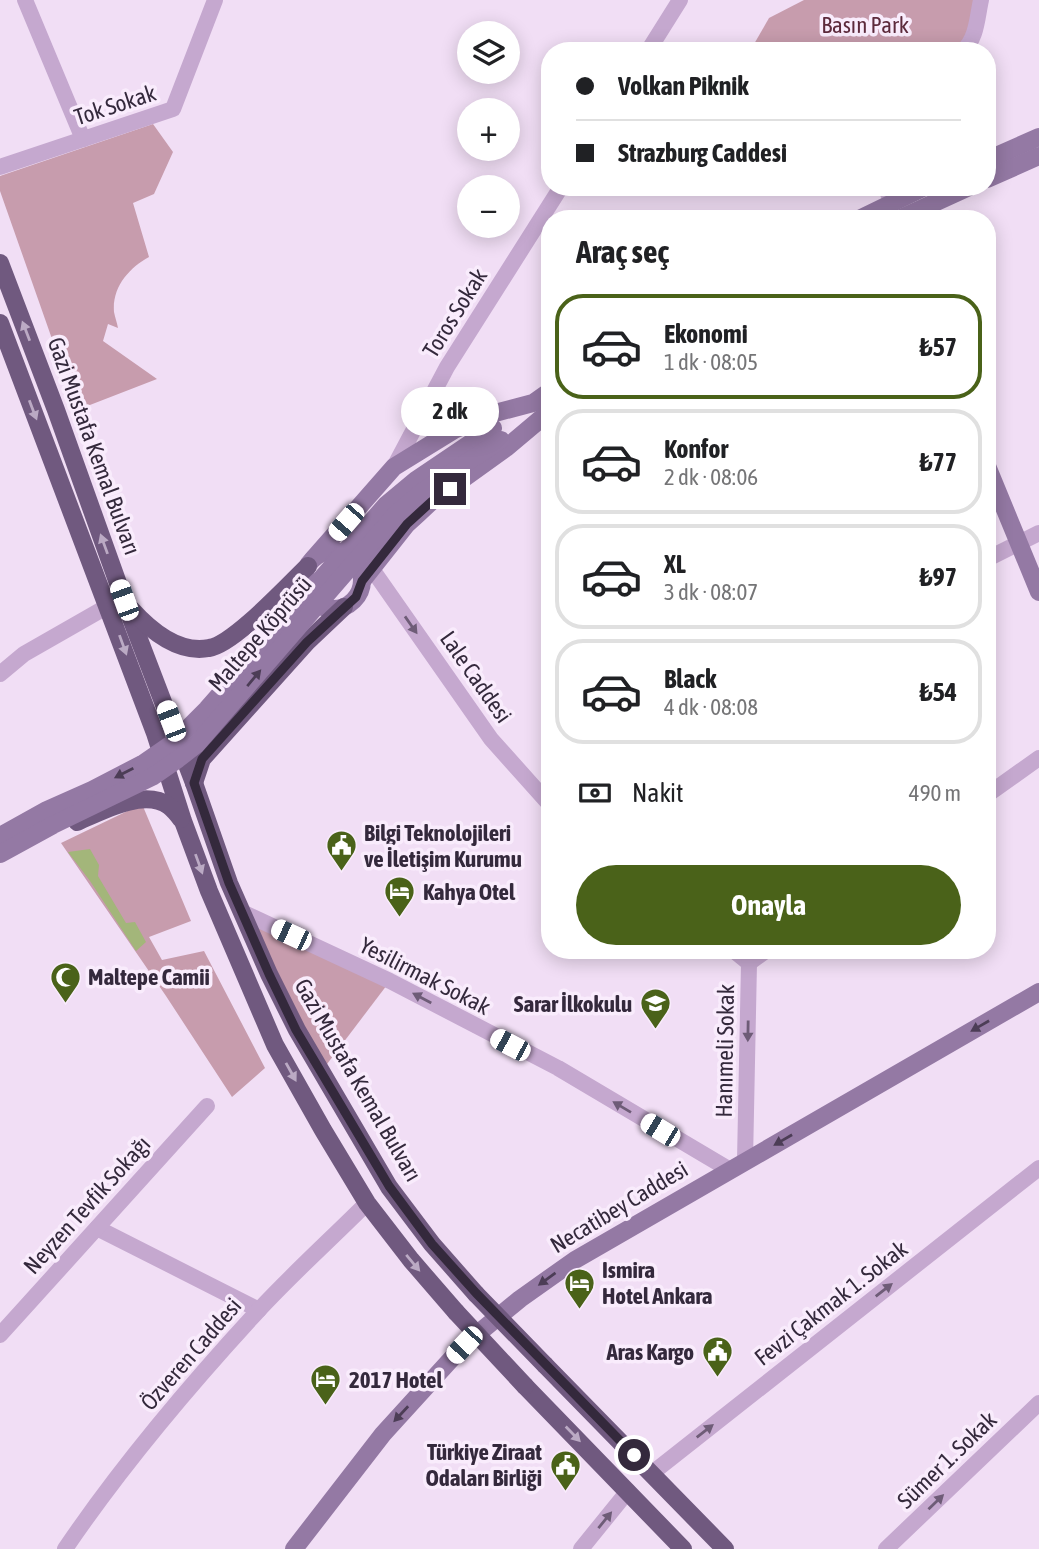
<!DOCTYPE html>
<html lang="tr">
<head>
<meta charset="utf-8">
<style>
  :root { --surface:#fff; --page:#f2f2f2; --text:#202124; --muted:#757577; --line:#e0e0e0; --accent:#4a6219 }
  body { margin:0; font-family:"Asap Condensed",sans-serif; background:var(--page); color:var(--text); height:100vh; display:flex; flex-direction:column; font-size:26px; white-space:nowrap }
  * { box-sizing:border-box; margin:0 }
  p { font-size:23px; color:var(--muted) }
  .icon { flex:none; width:38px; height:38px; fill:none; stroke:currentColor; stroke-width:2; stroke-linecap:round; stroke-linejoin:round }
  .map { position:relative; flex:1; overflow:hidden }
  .drawer { position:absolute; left:541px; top:210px; width:455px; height:749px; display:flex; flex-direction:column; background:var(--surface); border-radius:28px; box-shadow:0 4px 18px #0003 }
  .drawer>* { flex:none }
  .top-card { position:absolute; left:541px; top:42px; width:455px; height:154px; border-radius:28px; box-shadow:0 4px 18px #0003; display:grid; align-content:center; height:154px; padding:0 35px; background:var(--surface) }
  .buttons { position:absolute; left:457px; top:21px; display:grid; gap:14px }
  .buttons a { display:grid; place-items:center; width:63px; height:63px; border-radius:50%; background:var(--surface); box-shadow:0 4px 18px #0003; font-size:35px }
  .end { position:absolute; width:32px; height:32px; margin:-16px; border:9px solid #34293c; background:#fff; box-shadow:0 0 0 4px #fff }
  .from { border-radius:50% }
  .bubble { position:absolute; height:49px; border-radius:24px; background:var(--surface); box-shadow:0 4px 18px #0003; font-size:23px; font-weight:700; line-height:49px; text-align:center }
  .car { position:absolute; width:21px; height:42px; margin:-21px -10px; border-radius:9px; box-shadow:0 0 5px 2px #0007; background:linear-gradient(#fff 24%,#345 0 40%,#fff 0 76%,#345 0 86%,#fff 0) }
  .top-card b { display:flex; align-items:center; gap:24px; height:66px; font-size:26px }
  .top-card b+b { border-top:2px solid var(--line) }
  .top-card i { width:18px; height:18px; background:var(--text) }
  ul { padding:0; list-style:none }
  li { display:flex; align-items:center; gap:21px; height:105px; margin:0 14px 10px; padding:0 21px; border:4px solid var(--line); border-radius:28px }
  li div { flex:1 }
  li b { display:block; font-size:26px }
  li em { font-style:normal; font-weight:700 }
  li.on { border-color:var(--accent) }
  li>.icon { width:63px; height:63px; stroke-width:1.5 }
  h2 { padding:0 35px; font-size:32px; line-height:84px }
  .pay { display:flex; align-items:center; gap:18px; height:77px; padding:0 35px; font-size:26px }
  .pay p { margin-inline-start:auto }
  .primary-button { display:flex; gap:14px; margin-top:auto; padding:14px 35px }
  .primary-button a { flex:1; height:80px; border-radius:42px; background:var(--accent); color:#fff; font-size:28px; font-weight:700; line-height:80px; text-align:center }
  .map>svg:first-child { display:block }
</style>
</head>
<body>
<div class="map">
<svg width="1039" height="1549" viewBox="0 0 1039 1549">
  <rect width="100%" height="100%" fill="#f1def5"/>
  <g fill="#c79cad">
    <path d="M804 0H981L963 51H750L769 18Z"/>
    <path d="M153 124 173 152 154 194 133 203 149 257C129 268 112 287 114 312 115 317 117 323 118 328L108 324 103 341 157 379 77 410 0 191V176Z"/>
    <path d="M142 804 191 921 149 937 162 960 204 951 265 1068 232 1097 166 996 61 843Z"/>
    <path d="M242 912 390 981 321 1072Z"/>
  </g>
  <path fill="#a3b67a" d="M90 849 99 865 98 876 126 923 135 922 146 942 136 951 90 881 68 852Z"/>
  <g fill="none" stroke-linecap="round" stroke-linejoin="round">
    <g stroke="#c5a8cf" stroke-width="16">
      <path d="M25 0 83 139"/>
      <path d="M648 51 680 0"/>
      <path d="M963 51C977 38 977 18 981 0"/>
      <path d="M0 167 173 109 215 0"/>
      <path d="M885 187 892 202"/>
      <path d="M394 467 447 367 561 187"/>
      <path d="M987 559 1039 533"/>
      <path d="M372 569 491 739 550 805"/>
      <path d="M0 674 24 654 108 606"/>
      <path d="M987 795 1039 758"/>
      <path d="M242 912 390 981 558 1068 730 1170"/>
      <path d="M733 950 749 963"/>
      <path d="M749 963 767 950"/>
      <path d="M745 1161 749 963"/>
      <path d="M97 1228 259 1310"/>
      <path d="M0 1335 207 1106"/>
      <path d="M651 1474 1039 1168"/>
      <path d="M65 1549C122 1465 188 1387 257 1312 292 1274 331 1239 367 1203"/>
      <path d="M581 1549 628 1491"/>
      <path d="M886 1549 1039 1403"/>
    </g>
    <g stroke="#9479a4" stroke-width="18">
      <path d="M987 160 1039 137"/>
      <path d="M987 179 1039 156"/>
      <path d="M859 219 925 187"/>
      <path d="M899 219 969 187"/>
      <path d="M987 466 1039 592"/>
      <circle cx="333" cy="580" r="29"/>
      <path d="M314 558 394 467 454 430 495 413 533 403 550 391"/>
      <path d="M362 581 407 524 418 514 431 502 506 448 550 411"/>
      <path d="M294 1549 383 1434 464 1345 520 1299 575 1260 1039 992"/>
    </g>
    <g stroke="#70597f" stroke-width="18">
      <path d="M0 263 56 410 124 600 194 783 229 883 269 974 297 1030 389 1187 432 1244 476 1294"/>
      <path d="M0 323 155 733 183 821 209 891 275 1045 323 1130 367 1203 411 1260 456 1312"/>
      <path d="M131 609C150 630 178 654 209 648 233 645 288 585 308 566"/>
      <path d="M194 783 202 759 307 642 344 607"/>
      <path d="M77 822C102 811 144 788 169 806 174 810 178 815 181 819"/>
      <path d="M545 1365 725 1549"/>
      <path d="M525 1386 683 1549"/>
    </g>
    <g stroke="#9479a4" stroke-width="18">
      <path d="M0 836 47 810 92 790 144 763 173 743 207 709 386 505 416 480 493 428"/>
      <path d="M0 854 53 825 152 777 178 759 196 745 397 513 423 491 501 440"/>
    </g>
    <g stroke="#70597f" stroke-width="18">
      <path d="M476 1294 545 1365"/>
      <path d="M456 1312 525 1386"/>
    </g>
  </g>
  <defs><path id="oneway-solid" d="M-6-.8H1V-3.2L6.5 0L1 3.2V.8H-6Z" transform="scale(1.75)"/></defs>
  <g fill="#bbaac4">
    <use href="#oneway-solid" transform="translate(26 331) rotate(-111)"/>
    <use href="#oneway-solid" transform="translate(33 410) rotate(69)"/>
    <use href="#oneway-solid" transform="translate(104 544) rotate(-110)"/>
    <use href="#oneway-solid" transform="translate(123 645) rotate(70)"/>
    <use href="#oneway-solid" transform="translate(199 864) rotate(70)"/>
    <use href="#oneway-solid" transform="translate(291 1072) rotate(61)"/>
    <use href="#oneway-solid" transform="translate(413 1263) rotate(50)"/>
    <use href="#oneway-solid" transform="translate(573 1434) rotate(46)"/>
  </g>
  <g fill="#6e5c77">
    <use href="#oneway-solid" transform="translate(411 625) rotate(55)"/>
    <use href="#oneway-solid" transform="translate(422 998) rotate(-152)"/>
    <use href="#oneway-solid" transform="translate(748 1031) rotate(91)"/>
    <use href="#oneway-solid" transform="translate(622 1107) rotate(-149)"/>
    <use href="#oneway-solid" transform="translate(884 1290) rotate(-38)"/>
    <use href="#oneway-solid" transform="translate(705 1431) rotate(-38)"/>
    <use href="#oneway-solid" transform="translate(936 1502) rotate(-44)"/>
    <use href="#oneway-solid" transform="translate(605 1520) rotate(-51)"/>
  </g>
  <g fill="#4c3d56">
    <use href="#oneway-solid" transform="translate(254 678) rotate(-50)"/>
    <use href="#oneway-solid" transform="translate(124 773) rotate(153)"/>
    <use href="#oneway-solid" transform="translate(980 1026) rotate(150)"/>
    <use href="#oneway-solid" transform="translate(783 1140) rotate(150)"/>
    <use href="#oneway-solid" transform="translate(547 1279) rotate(144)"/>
    <use href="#oneway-solid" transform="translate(401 1414) rotate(133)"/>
  </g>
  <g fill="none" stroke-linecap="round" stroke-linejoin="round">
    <path stroke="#34293c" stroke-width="9" d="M450 489 431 502 407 524 362 581 356 597 307 642 202 759 194 783 229 883 269 974 296 1030 389 1186 432 1244 476 1293 634 1455"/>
  </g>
  <defs>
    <symbol id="civic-pin" viewBox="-11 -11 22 30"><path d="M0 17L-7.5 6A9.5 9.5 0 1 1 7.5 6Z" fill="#4a6219" stroke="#f9ecfc"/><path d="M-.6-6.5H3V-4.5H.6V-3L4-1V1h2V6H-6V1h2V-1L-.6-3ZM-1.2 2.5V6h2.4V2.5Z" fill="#fff"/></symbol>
    <symbol id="hotel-pin" viewBox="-11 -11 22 30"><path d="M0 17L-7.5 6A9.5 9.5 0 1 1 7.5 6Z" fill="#4a6219" stroke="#f9ecfc"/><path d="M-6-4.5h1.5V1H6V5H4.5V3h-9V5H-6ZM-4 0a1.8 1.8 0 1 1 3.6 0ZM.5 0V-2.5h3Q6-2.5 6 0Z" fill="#fff"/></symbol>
    <symbol id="mosque-pin" viewBox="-11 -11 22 30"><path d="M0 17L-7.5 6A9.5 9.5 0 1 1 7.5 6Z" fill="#4a6219" stroke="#f9ecfc"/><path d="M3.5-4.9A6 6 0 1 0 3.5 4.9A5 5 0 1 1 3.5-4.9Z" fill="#fff"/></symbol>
    <symbol id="school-pin" viewBox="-11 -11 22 30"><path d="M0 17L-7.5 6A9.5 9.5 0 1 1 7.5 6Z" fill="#4a6219" stroke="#f9ecfc"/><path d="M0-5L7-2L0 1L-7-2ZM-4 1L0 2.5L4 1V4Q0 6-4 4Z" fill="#fff"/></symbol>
  </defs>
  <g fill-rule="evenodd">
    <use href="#civic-pin" x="324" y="828" width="35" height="47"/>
    <use href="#hotel-pin" x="382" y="874" width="35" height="47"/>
    <use href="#mosque-pin" x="48" y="960" width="35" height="47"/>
    <use href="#school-pin" x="638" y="986" width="35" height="47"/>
    <use href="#hotel-pin" x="562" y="1266" width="35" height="47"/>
    <use href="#civic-pin" x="700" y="1334" width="35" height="47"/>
    <use href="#hotel-pin" x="308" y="1362" width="35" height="47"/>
    <use href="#civic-pin" x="548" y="1448" width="35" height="47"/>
  </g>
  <g text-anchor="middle" stroke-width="7" stroke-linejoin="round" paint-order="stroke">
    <g font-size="23" fill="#5d2a3c" stroke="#f9ecfc">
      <text x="865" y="33">Basın Park</text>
    </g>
    <g font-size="23" fill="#34293c" stroke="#f9ecfc">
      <text transform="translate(115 105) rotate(-18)" y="8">Tok Sokak</text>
      <text transform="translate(455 313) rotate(-58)" y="8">Toros Sokak</text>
      <text transform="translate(94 446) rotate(70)" y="8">Gazi Mustafa Kemal Bulvarı</text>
      <text transform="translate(260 634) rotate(-49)" y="8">Maltepe Köprüsü</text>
      <text transform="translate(476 677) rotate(55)" y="8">Lale Caddesi</text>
      <text transform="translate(425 976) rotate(27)" y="8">Yesilirmak Sokak</text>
      <text transform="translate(725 1051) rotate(-89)" y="8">Hanımeli Sokak</text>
      <text transform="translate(358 1080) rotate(60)" y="8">Gazi Mustafa Kemal Bulvarı</text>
      <text transform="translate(87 1205) rotate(-48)" y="8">Neyzen Tevfik Sokağı</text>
      <text transform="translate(619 1207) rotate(-31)" y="8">Necatibey Caddesi</text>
      <text transform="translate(831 1303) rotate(-38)" y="8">Fevzi Çakmak 1. Sokak</text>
      <text transform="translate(191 1354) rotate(-49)" y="8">Özveren Caddesi</text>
      <text transform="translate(947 1460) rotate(-44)" y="8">Sümer 1. Sokak</text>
    </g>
    <g font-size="23" font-weight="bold" fill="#34293c" stroke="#f9ecfc" text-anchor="start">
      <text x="364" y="841">Bilgi Teknolojileri<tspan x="364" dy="26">ve İletişim Kurumu</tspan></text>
      <text x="423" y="900">Kahya Otel</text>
      <text x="88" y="985">Maltepe Camii</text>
      <text x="632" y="1012" text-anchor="end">Sarar İlkokulu</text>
      <text x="602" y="1278">Ismira<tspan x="602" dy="26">Hotel Ankara</tspan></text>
      <text x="694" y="1360" text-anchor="end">Aras Kargo</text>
      <text x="349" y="1388">2017 Hotel</text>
      <text x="542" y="1460" text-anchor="end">Türkiye Ziraat<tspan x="542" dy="26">Odaları Birliği</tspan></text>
    </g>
  </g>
</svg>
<div class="buttons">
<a><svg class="icon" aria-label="layers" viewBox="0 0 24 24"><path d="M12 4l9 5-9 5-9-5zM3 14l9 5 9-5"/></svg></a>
<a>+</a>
<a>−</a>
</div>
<i class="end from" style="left:634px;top:1455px"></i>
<i class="end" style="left:450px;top:489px"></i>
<div class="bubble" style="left:401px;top:387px;width:98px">2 dk</div>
<i class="car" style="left:346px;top:522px;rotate:221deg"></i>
<i class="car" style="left:124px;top:600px;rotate:340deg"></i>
<i class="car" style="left:171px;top:721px;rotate:339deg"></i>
<i class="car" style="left:291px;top:935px;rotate:295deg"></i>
<i class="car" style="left:510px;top:1045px;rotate:298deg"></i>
<i class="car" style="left:660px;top:1130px;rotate:301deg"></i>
<i class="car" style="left:464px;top:1345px;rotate:223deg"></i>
<div class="top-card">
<b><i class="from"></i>Volkan Piknik</b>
<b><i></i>Strazburg Caddesi</b>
</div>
<section class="drawer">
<h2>Araç seç</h2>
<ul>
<li class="on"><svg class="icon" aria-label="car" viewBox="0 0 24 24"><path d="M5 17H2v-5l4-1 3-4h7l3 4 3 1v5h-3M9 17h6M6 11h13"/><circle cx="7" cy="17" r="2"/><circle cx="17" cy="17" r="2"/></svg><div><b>Ekonomi</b><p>1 dk · 08:05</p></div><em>₺57</em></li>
<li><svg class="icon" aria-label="car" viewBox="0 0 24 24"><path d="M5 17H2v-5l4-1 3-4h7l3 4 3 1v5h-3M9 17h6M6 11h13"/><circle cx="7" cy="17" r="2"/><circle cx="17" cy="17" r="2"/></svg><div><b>Konfor</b><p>2 dk · 08:06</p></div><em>₺77</em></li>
<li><svg class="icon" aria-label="car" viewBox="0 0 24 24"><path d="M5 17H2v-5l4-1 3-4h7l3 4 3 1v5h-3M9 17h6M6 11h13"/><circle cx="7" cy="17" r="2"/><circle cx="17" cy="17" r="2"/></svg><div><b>XL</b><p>3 dk · 08:07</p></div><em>₺97</em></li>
<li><svg class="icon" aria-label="car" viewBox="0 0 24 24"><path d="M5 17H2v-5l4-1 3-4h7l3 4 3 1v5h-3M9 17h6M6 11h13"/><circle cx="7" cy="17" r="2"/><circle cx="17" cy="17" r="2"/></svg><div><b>Black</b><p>4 dk · 08:08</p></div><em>₺54</em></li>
</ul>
<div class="pay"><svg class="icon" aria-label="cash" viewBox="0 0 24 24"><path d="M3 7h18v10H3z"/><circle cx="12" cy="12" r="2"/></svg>Nakit<p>490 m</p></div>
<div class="primary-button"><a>Onayla</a></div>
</section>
</div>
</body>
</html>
